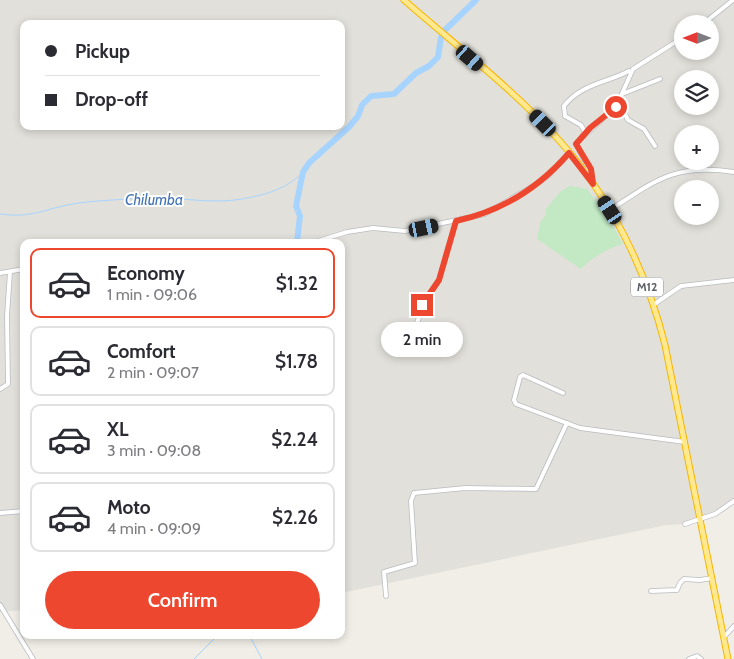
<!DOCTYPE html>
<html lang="en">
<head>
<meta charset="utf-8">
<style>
  :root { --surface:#fff; --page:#f2f2f3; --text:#2b2b33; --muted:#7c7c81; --line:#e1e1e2; --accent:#ed482f }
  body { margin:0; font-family:Cabin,sans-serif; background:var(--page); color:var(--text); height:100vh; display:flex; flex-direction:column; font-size:19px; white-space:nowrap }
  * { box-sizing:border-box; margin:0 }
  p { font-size:16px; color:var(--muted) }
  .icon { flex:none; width:28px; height:28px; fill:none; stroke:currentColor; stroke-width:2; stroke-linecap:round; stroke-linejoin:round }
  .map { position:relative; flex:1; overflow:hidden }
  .sheet { position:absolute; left:20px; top:239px; width:325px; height:400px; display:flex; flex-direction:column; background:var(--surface); border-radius:10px; box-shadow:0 2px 8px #0003 }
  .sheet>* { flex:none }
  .guide { position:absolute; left:20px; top:20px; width:325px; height:110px; border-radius:10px; box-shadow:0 2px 8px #0003; display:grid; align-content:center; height:110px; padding:0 25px; background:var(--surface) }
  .needle { width:32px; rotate:270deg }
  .tools { position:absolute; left:674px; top:15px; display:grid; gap:10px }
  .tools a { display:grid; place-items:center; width:45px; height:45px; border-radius:50%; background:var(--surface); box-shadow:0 2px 8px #0003; font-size:25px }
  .end { position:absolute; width:22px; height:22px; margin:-11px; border:6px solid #ed482f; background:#fff; box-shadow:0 0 0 2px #fff }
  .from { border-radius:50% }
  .bubble { position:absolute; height:35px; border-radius:18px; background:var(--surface); box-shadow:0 2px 8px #0003; font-size:16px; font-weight:600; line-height:35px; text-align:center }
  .car { position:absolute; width:15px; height:30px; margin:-15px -8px; border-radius:6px; box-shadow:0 0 4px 1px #0007; background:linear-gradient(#222 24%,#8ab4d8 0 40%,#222 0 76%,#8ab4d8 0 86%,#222 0) }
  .guide b { display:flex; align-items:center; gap:18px; height:48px; font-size:19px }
  .guide b+b { border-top:1px solid var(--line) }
  .guide i { width:12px; height:12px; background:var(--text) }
  ul { padding:9px 0 0; list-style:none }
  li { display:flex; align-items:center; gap:15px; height:70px; margin:0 10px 8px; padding:0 15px; border:2px solid var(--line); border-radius:10px }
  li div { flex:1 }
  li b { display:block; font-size:19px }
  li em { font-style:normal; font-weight:600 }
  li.selected { border-color:var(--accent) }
  li>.icon { width:45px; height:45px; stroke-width:1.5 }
  .primary-button { display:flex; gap:10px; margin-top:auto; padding:10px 25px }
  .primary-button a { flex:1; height:58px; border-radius:30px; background:var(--accent); color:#fff; font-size:20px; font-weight:600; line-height:58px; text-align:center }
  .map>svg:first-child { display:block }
</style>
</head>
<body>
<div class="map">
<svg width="734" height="659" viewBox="0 0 734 659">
  <rect width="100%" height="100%" fill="#f0eee6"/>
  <path fill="#e1e0da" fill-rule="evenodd" d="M0 0H734V498L709 517 685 522V524L666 525 341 593V242H24V610L0 612ZM24 24H341V126H24ZM682 24H710V51H682ZM682 79H710V106H682ZM682 134H710V161H682ZM682 189H710V216H682Z"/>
  <path fill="#c2e8c4" d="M570 186 587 189 606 214 623 244C608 248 591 258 581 269L537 239 541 220 546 215 545 210 561 191Z"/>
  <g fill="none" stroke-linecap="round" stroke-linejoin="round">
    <g stroke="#a7d4ff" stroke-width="1">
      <path d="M0 214C28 218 41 211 67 205 81 202 98 201 112 200 128 199 143 198 158 198 186 198 213 204 242 199 265 195 287 189 303 172"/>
      <path d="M249 635 262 659"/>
      <path d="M194 659 218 635"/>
    </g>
    <g stroke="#a7d4ff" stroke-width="6">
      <path d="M444 31 476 0"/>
      <path d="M297 242 300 216 296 206 303 172 309 163 349 127 358 116 362 105 371 96 394 94 416 73 429 66 438 57 441 37"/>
    </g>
    <defs>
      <g id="minor">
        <path d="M703 24 733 0"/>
        <path d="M622 94 660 79"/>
        <path d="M619 102 628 120 644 129 655 146"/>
        <path d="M585 132 581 125 565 116 564 106C581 84 606 83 629 71"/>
        <path d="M593 181C591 167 576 150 577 142L616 107 633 69 682 38"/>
        <path d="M610 210C656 180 676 163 734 172"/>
        <path d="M315 242 347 232 373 228 405 231 485 214 538 183 549 175 569 153"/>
        <path d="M0 273 24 269"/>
        <path d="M653 305 681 286 734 280"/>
        <path d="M417 323 425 300 439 280 456 221"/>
        <path d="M0 389 8 384 7 316 10 272"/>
        <path d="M563 393 523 375 520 377 514 400 516 404 580 428 685 442"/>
        <path d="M0 513 24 511"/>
        <path d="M685 524 715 514 734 501"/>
        <path d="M651 591 677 590 680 583 684 579 700 580 712 578"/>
        <path d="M386 596 384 572 415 563 411 501 414 493 465 488 536 489 567 423"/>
        <path d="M0 605 33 659"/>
        <path d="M724 637 734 626"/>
        <path d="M689 659 697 656 701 659"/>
      </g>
      <path id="highway" d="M404 0C455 45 511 87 557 138 610 196 646 269 665 345L728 659"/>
    </defs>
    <use href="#minor" stroke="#b8bbc0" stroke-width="5.5"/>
    <use href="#highway" stroke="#f6b600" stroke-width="7"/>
    <use href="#minor" stroke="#fff" stroke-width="4"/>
    <use href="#highway" stroke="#ffe88e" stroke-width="5"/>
  </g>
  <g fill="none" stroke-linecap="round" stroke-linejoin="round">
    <path stroke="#ed482f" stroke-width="6" d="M422 305 439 280 456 221C502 211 538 189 569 153L593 184 591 169 576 144 590 128 616 107"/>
  </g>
  <g text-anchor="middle" stroke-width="4" stroke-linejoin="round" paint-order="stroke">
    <rect fill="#fff" stroke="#8e9095" stroke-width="1" x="631" y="277.5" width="32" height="19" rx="4"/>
    <g font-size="12" font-weight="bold" fill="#5d6167">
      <text x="647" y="291">M12</text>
    </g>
    <g font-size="15" font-style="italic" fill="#4173b4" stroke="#fff">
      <text x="154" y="205">Chilumba</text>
    </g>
  </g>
</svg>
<div class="tools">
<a><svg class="needle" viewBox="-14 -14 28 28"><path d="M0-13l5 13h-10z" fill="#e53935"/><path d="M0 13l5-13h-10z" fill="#7c7c81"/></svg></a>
<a><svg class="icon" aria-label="layers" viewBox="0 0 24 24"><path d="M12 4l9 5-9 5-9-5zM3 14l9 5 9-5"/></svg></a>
<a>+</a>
<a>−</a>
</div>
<i class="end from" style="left:616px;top:107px"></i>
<i class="end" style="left:422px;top:305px"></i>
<div class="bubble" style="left:381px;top:322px;width:82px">2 min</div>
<i class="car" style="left:470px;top:58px;rotate:131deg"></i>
<i class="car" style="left:543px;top:123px;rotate:315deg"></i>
<i class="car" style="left:610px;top:210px;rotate:327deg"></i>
<i class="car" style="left:424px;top:228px;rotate:78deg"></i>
<div class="guide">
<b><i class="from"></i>Pickup</b>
<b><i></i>Drop-off</b>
</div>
<section class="sheet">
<ul>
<li class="selected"><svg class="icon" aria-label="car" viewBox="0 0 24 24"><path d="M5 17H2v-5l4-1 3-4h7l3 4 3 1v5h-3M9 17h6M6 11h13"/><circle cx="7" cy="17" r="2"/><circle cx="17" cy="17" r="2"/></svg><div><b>Economy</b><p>1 min · 09:06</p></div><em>$1.32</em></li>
<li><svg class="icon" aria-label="car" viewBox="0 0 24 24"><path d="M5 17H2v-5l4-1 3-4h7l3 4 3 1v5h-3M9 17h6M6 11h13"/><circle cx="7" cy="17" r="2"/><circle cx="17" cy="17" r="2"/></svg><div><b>Comfort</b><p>2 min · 09:07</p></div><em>$1.78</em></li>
<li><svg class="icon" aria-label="car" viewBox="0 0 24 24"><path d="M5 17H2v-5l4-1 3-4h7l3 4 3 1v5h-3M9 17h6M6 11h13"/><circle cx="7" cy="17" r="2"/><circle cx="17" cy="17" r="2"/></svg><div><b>XL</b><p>3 min · 09:08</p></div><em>$2.24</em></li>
<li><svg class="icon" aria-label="car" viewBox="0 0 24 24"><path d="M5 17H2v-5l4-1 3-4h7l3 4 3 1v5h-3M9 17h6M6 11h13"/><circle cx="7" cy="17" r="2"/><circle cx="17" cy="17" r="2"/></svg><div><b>Moto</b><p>4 min · 09:09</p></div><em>$2.26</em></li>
</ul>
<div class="primary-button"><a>Confirm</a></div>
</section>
</div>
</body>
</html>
